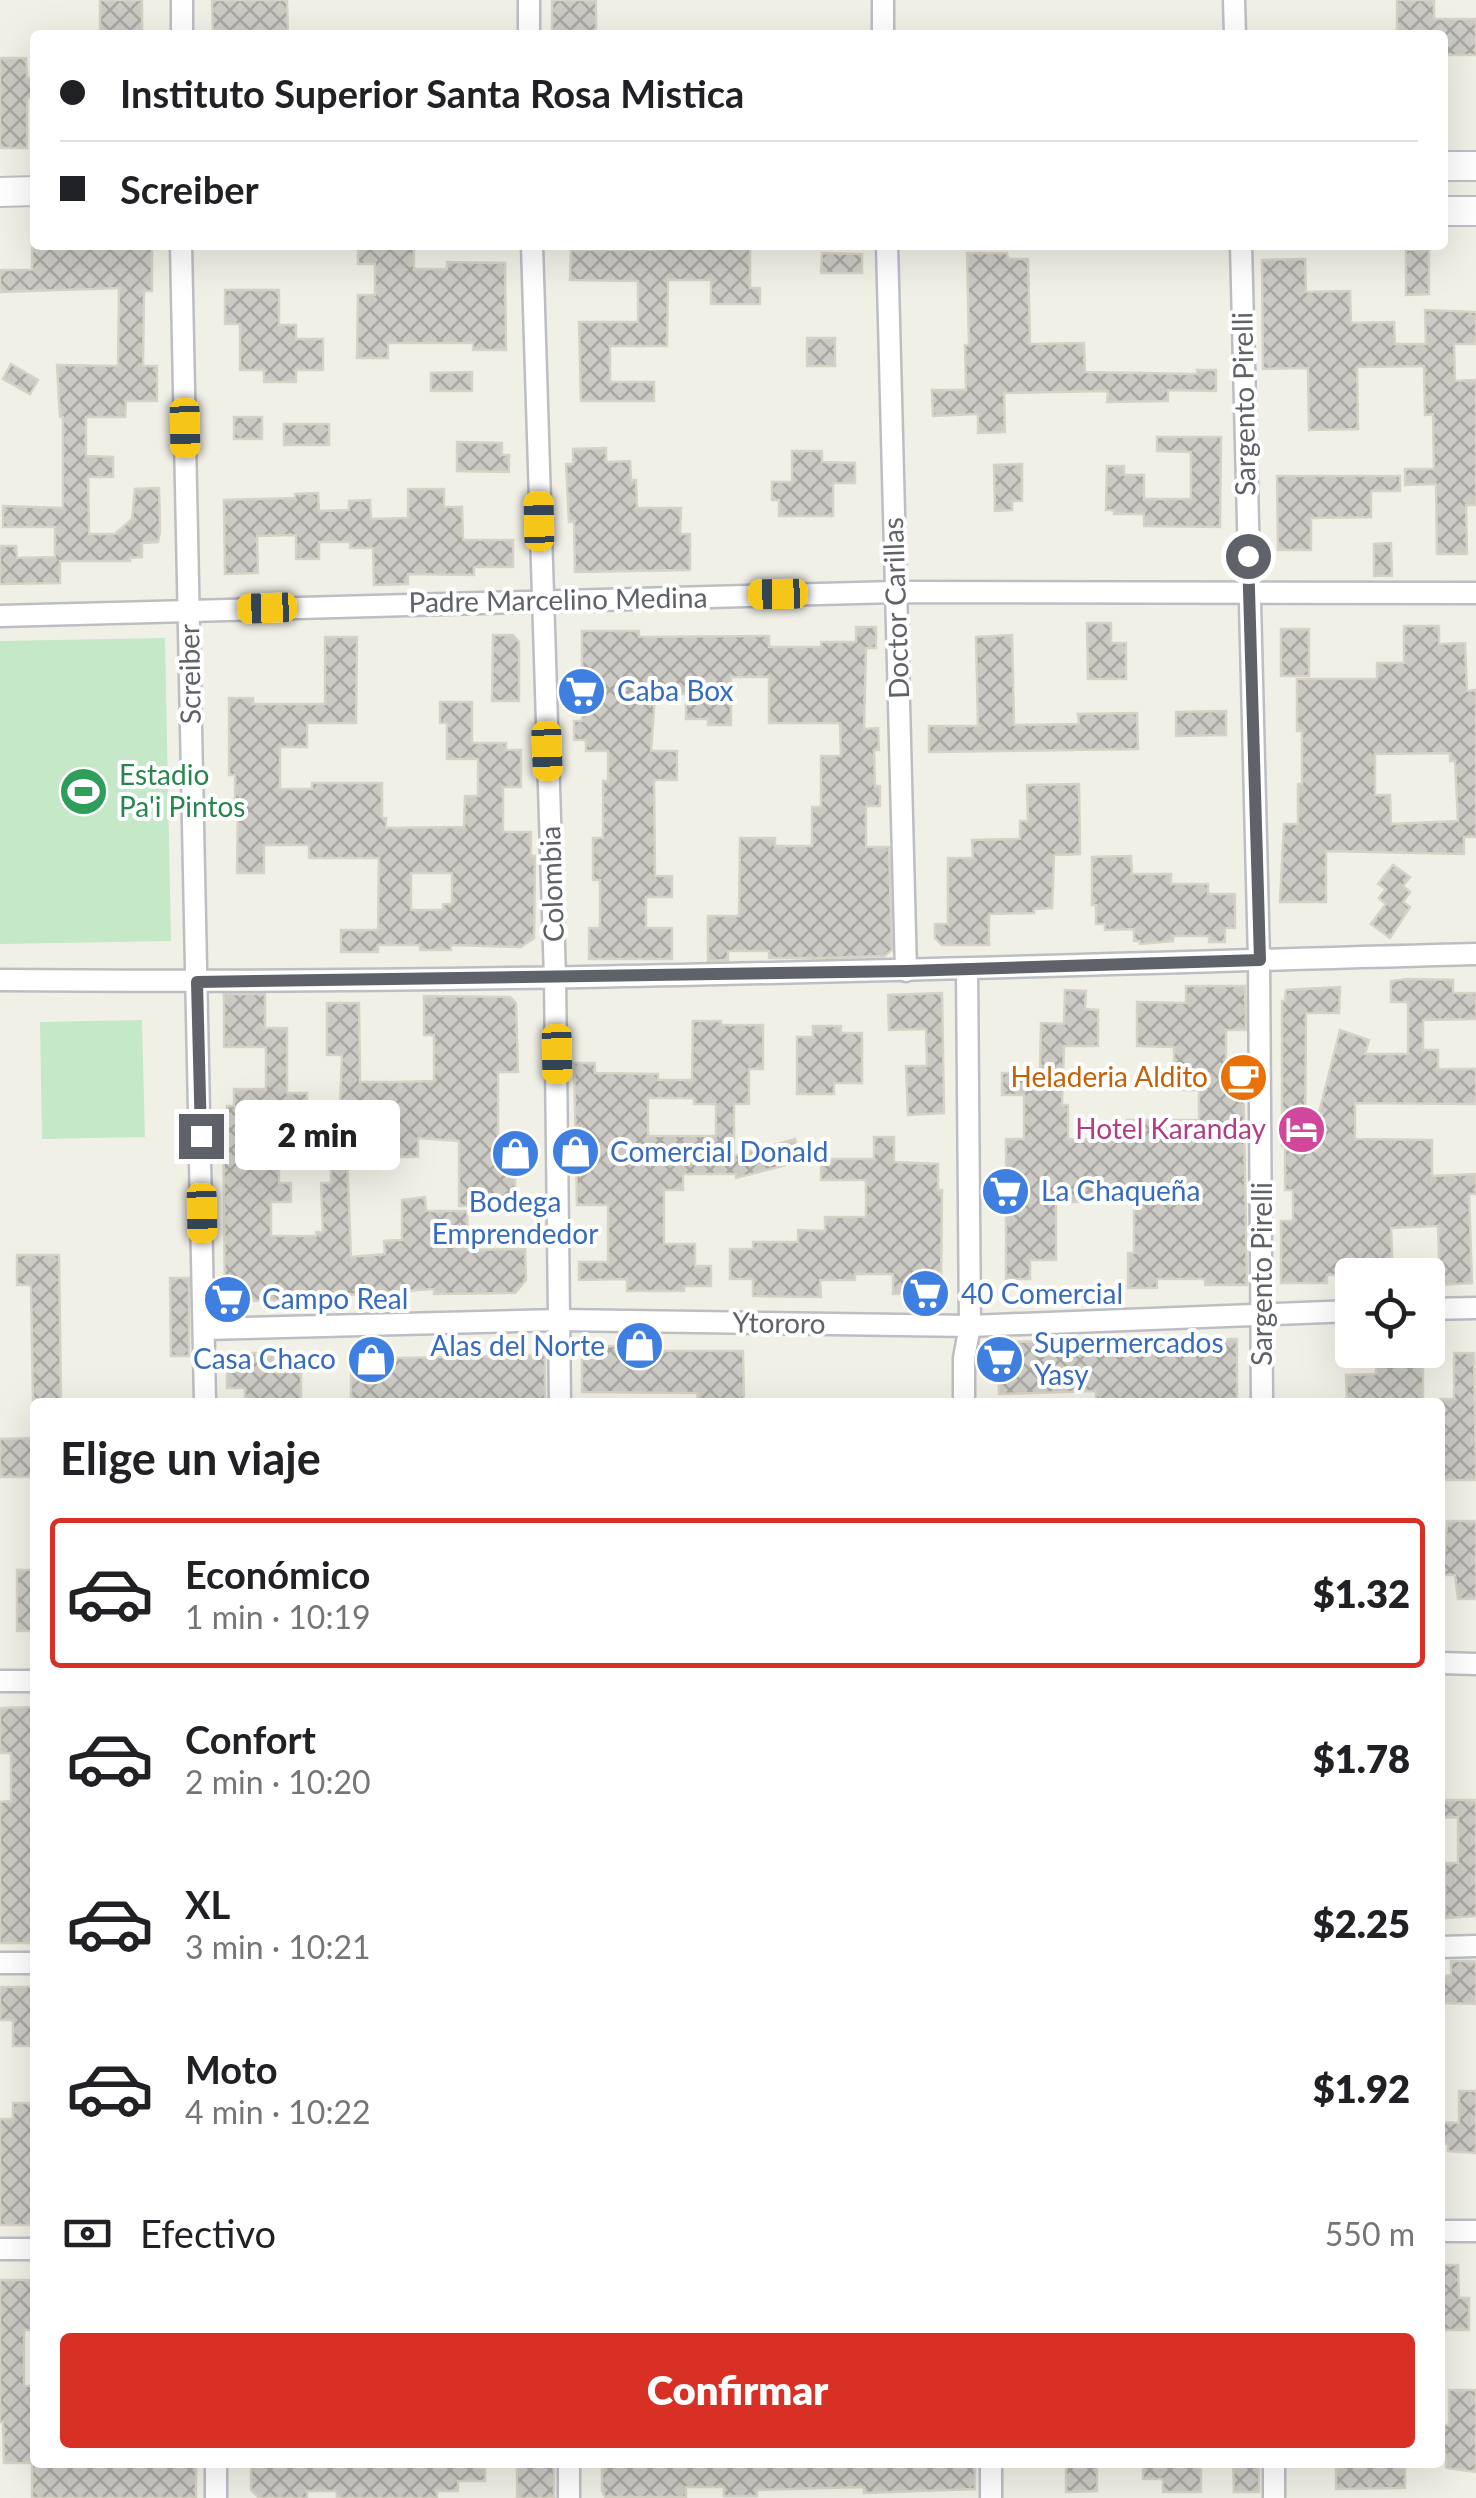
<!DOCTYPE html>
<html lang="es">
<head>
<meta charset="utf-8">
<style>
  :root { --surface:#fff; --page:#f6f6f6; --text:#202124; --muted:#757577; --line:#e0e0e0; --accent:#d93025 }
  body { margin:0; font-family:Lato,sans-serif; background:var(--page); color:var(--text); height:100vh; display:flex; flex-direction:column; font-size:38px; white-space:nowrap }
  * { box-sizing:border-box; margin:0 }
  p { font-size:32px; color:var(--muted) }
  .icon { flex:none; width:55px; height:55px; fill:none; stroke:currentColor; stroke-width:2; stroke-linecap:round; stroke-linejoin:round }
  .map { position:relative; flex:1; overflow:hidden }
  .panel { position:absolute; left:30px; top:1398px; width:1415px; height:1070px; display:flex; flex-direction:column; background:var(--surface); border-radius:10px; box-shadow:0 10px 40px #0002 }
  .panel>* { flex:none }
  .banner { position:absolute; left:30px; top:30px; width:1418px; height:220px; border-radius:10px; box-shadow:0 10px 40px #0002; display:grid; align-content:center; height:220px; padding:0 30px; background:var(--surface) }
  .buttons { position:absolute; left:1335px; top:1258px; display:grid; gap:20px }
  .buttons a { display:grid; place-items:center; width:110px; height:110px; border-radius:10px; background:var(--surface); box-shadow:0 10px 40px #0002; font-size:50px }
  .end { position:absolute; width:45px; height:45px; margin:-22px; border:12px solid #5f6268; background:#fff; box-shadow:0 0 0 5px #fff }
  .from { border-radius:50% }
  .bubble { position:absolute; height:70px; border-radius:10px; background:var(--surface); box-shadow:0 10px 40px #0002; font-size:32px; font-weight:800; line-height:70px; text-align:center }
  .car { position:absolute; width:30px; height:60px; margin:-30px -15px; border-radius:12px; box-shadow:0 0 8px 2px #0007; background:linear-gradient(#f5c518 24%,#345 0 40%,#f5c518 0 76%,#345 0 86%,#f5c518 0) }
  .banner b { display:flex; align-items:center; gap:35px; height:95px; font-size:38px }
  .banner b+b { border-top:2px solid var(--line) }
  .banner i { width:25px; height:25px; background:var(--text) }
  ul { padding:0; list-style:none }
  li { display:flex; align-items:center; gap:30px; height:150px; margin:0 20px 15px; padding:0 10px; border:5px solid transparent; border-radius:10px }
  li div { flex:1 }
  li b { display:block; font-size:38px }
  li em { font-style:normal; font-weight:800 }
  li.active { border-color:var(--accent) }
  li>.icon { width:90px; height:90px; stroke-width:1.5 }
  h2 { padding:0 30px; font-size:45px; line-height:120px }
  .pay { display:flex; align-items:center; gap:25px; height:110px; padding:0 30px; font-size:38px }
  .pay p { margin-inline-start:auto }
  .button { display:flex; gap:20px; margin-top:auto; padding:20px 30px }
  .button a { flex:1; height:115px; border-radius:10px; background:var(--accent); color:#fff; font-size:40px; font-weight:800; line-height:115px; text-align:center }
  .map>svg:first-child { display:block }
</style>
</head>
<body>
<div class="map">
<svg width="1476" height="2498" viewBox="0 0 1476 2498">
  <defs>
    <pattern id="building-cross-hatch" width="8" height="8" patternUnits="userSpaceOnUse" patternTransform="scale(2.5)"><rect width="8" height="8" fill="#cccac4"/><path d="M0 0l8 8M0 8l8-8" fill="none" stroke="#a9a7a3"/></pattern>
  </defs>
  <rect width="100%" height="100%" fill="#f1f0e7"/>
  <g fill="#c4e8c8">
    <path d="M165 638 171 941 0 944V641Z"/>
    <path d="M142 1020 145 1137 42 1139 40 1022Z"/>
  </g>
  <g fill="url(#building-cross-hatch)" stroke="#d6d2c5" stroke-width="2.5" fill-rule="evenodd">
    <rect x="100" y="0" width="42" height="35"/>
    <path d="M212 0H287L288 35H213Z"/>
    <rect x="552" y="0" width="44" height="35"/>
    <path d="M1397 0H1434V19H1476V55H1442V35H1397Z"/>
    <path d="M0 58H26L27 78H35V98H27V148H0Z"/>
    <path d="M57 245H152V291H144L143 366H157V401H126L125 417H86V456L113 457V477H88L89 534H115L132 519 135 489 159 488 160 531 158 542 142 543V557L130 558V561H60V583L0 584V546H16L17 558 55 557V527H3V506L63 508V417H60L57 365 118 366 119 288 0 292V270H32V248H57Z"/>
    <path d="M358 245 414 248V269H447V262L505 263 506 350H473V343H388V358H357L358 295H375V264H358Z"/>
    <path d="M656 245H750V288H760V304H711V280H668L667 346H610V382H654V401H581L579 322H638V281L570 280 571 250H656Z"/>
    <path d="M1429 249V294L1406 295V250Z"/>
    <path d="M822 253 862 254V273H821Z"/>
    <path d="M967 253H1007L1008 259H1028L1030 344 1084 343 1085 372 1197 374V370H1216V391L1168 390V401L1107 402 1108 391 1004 393 1005 432 978 433V414L933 416 932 390H966L965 345H969Z"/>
    <path d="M1305 259 1306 292 1350 291 1351 323 1394 322 1395 344H1426L1425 310 1476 312V344H1454L1455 381 1476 380V505H1466L1467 554H1437L1436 484 1405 485V469H1434L1433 414 1425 415 1424 366 1357 367 1358 429 1309 430 1308 368 1263 369 1262 260Z"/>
    <path d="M225 290H279V325H296V339H323V370H296V382H264V370H240V324H225Z"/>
    <rect x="807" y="338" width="28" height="28"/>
    <path d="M11 364 38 380 30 394 3 379Z"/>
    <path d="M472 372V391H431V373Z"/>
    <rect x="234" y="417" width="28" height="22"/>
    <rect x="284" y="424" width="45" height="21"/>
    <path d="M1157 437H1221L1220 527 1144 526V514H1114V510H1106L1107 466H1124V475H1144V499H1191V452L1157 451Z"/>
    <path d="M457 442 502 443V455H509V472L457 471Z"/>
    <path d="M606 448V462L630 461 631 480H636L637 508H681L680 534H690V570L575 572 574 521 569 522 566 464H573V449Z"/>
    <path d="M792 451H822V462L855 463V483H833V516H779V500H772V482H792Z"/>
    <path d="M1022 464V501H1012V510L995 511 994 465Z"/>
    <path d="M1277 476H1400V491H1371V517L1311 518V550H1278Z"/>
    <path d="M408 489H444V507H462L463 540H513V567H474V575L408 574V584L374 585 373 548H350V542H319V559H296V535L257 536 258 573 225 574 224 500 295 498V494L318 493 319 511 349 510V501L370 500 371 519 408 518Z"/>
    <path d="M1391 543 1392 576H1374V544Z"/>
    <path d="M1087 623H1111V643H1126V679H1088Z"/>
    <path d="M1404 626H1439V644L1465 643 1467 691 1476 690V837H1464V854L1326 851V902H1280L1284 824H1298V784H1302V731H1297V679H1377V663H1404ZM1450 753V761H1455L1458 821 1391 824 1390 795H1375V754Z"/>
    <path d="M856 627H876V648H866L864 729 878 728 879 750H874L875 786H880V806H866V847H889L892 950 884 956 818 958H769V951H728V960L708 961V916H739L740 838H775V846H812V807H821V756H841L840 723H769V677H731V725H708V719H686V694H655L651 751H677V780H654L655 876H672V897H646V928H672V959H589V928H600V880H593V838H603V781H608V751H586V740H574V721H582V631H639V637L769 636V647H821V642H856Z"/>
    <rect x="1281" y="629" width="28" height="47"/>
    <path d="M493 635H513L519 642V701H492Z"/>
    <path d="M1012 635 1014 725 1079 724 1078 714 1137 713 1138 749 929 752V726H978L976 637Z"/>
    <path d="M325 637H357L356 723H307V747H280V789H312V783H382V818H386V828L464 827 465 796H478V759H447V723H440V702H472V743H506V750H521V787H503V832H531V856H535L534 938 521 947 451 945V950H420V945H378V952H341V930H378L379 858H309V845H264V873H237L238 805H235V775H229V698H253V704H325ZM411 873H452V904H443V910H411Z"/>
    <path d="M1226 711V735L1176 736V712Z"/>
    <path d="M1079 784 1080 854 1054 855 1052 908 1034 909V913L989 914V945H942L935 938V924H948V858H973L972 840 1020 839V821H1028L1027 785Z"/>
    <path d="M1131 856 1132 874H1171V884H1208V894H1235V928H1225V942H1209V936H1173V941L1140 944V941H1134V929L1105 930V924H1096V905H1092V857Z"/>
    <path d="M1393 865 1410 877 1403 886 1410 892 1403 902 1410 907 1390 938 1371 924 1386 904 1379 898 1386 889 1378 884Z"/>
    <path d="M1408 979 1453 980V993H1476V1019L1423 1020V1050H1438V1069H1476V1104L1355 1103V1139L1432 1140V1176L1476 1174V1194H1469L1472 1283 1440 1285 1438 1226 1391 1228 1393 1275H1327V1283H1281V1221H1293V1190H1285V1146H1282V1001H1285L1286 990 1340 987 1339 1013H1306L1305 1148H1310L1340 1030 1369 1040 1365 1054H1408V1002H1391V981Z"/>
    <path d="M1186 986H1245L1246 1030H1226V1064H1243L1247 1285H1205V1279H1157V1288H1128V1253H1134V1202H1056V1260H1030V1279H1006V1139H1024V1095H1002V1073H1040L1041 1023 1064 1024 1065 990 1086 991 1085 1009 1098 1010V1046H1064L1062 1105H1068V1139H1127V1120H1199V1090H1174V1047L1137 1046V1002L1186 1003Z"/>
    <path d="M942 993 944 1113 908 1115 906 1066H927L926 1029 889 1030 888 995Z"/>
    <path d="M224 994H265V1028H287V1093H307V1113H326V1129H293V1147H279V1183H291V1202H271V1236H316V1232H323L321 1183H331V1139H372L373 1108H340L342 1055H327V1003H359L360 1082H398L434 1081V1035H424V996L510 997 516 1003 518 1072H498V1142H515V1205L459 1206V1141L418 1138V1157H347L351 1257 385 1254 384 1241 402 1240V1200L425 1197 426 1211H467L468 1250 525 1249 526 1280 515 1293 434 1294V1289L317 1297V1300L225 1301 223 1115H227V1106H234V1089H266V1047H224Z"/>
    <path d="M693 1021H721V1025H763V1069H749V1104H734V1156L795 1139 801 1161 736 1178V1174H683V1190H664V1244H695V1266H711V1286H684V1291H627V1279L579 1280V1262H608V1205H577L574 1063H595V1073L658 1074V1080H692ZM648 1098H694V1104H716V1136H648Z"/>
    <path d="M813 1026H841V1033H862V1083H834V1094H797V1037H813Z"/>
    <path d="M874 1137H894V1162L938 1164V1190H942L941 1286 933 1294H893V1274H855V1280H820L821 1297 753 1296V1279H730V1249H753V1242H798V1230L825 1231V1217H866V1180H821V1159H874Z"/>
    <path d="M17 1255H59L61 1402H33L31 1285H17Z"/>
    <path d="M170 1278H189V1356H171Z"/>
    <path d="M1237 1339V1402H1096V1391L999 1394 998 1342Z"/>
    <path d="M582 1346H663V1351H743L744 1402H698L697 1393 582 1392Z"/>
    <path d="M1400 1350H1423V1402H1347L1346 1375 1376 1374V1361H1400Z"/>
    <path d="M256 1353V1357H273V1372H301V1402H245V1388H227V1354Z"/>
    <path d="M1454 1353H1474L1476 1480H1440V1399H1454Z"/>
    <path d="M545 1355V1402H351V1359Z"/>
    <path d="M35 1438V1477H0V1439Z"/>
    <path d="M1447 1521H1476V1599H1458L1455 1575H1443Z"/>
    <rect x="17" y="1570" width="18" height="61"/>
    <path d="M35 1707V1943H0V1802L11 1801V1753H0V1708Z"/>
    <path d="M1440 1800H1476V1916L1445 1918V1863H1458V1817L1440 1818Z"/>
    <path d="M1451 1961H1476V2004L1440 2003V1977L1451 1975Z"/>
    <path d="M0 1987H35V2046H13V2020H0Z"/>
    <path d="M1459 2091H1476V2153L1448 2151V2144L1440 2143V2122L1459 2123Z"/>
    <path d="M13 2103H35V2225H0V2119H13Z"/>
    <path d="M1440 2265H1458L1459 2298H1469V2330H1440Z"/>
    <path d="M0 2280H35V2330H24V2386H35V2462H196V2498H32V2463H4L3 2422H0Z"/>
    <path d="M1449 2390H1476V2472L1446 2468V2454H1440V2425H1449Z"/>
    <path d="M251 2462H485V2481H458V2491H437V2498H337V2491H307V2498H259L251 2490Z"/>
    <rect x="517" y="2462" width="37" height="36"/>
    <path d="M602 2462H975V2489L864 2493V2487L757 2490V2496H724V2487H686V2497H605L602 2491Z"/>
    <path d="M1143 2462H1201V2492H1163V2479H1143Z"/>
    <path d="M1233 2462H1259V2492H1234Z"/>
    <path d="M1336 2462 1405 2463V2488L1336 2489Z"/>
    <path d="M1097 2466V2491L1066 2492V2467Z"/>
  </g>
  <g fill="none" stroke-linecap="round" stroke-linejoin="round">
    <defs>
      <g id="street">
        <path d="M529 0V35"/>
        <path d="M883 0V35"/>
        <path d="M1234 0 1235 35"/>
        <path d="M182 35V0"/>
        <path d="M181 245 205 1402"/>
        <path d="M532 245 555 978 560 1402"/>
        <path d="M887 245 906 971"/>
        <path d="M1241 245 1259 960 1262 1402"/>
        <path d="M0 616 896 592 1476 593"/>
        <path d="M0 980C492 985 984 967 1476 954"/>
        <path d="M1428 1309 1476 1308"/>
        <path d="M205 1329 561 1320 970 1326 1352 1311"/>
        <path d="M964 1402V1358L970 1326 967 969"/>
        <path d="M1440 1663 1476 1664"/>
        <path d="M0 1681H35"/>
        <path d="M1440 1947 1476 1946"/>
        <path d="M0 1963H35"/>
        <path d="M1440 2231H1476"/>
        <path d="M0 2249H35"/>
        <path d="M216 2462V2498"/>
        <path d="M569 2462V2498"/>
        <path d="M991 2462V2498"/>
        <path d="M1274 2462V2498"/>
      </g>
      <g id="secondary">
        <path d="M1442 166H1476"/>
        <path d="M0 192 35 191"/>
        <path d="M1442 211H1476"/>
      </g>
    </defs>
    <use href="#street" stroke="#bcbec3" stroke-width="25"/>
    <use href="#secondary" stroke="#bdbfc5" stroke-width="32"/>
    <use href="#street" stroke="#fff" stroke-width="20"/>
    <use href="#secondary" stroke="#fff" stroke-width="28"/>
  </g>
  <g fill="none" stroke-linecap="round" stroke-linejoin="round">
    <path stroke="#5f6268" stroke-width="12" d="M201 1136 197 982 906 971 1260 960 1248 556"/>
  </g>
  <defs>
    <symbol id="supermarket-disc" viewBox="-11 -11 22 22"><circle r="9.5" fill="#3f7fe0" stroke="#fff"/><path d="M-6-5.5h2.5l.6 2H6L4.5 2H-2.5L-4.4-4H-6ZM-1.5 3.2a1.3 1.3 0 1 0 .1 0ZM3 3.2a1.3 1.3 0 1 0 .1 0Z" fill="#fff"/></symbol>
    <symbol id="stadium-disc" viewBox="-11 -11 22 22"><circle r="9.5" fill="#2e9e5b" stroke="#fff"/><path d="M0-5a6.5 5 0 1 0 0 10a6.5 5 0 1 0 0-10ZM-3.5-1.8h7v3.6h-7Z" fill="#fff"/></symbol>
    <symbol id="cafe-disc" viewBox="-11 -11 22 22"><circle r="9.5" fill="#e8710a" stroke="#fff"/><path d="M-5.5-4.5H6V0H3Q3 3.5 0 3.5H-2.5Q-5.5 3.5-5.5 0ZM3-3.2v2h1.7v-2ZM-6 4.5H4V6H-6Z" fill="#fff"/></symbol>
    <symbol id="hotel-disc" viewBox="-11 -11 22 22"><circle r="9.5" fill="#d1479c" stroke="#fff"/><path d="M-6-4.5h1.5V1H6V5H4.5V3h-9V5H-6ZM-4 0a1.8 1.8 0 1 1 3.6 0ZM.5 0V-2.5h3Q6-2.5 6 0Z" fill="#fff"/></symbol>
    <symbol id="shop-disc" viewBox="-11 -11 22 22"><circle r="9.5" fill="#3f7fe0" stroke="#fff"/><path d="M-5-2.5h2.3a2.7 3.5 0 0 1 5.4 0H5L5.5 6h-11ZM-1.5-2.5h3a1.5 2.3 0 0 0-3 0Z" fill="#fff"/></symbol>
  </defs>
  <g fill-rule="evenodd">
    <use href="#supermarket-disc" x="554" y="664" width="55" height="55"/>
    <use href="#stadium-disc" x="56" y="764" width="55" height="55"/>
    <use href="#cafe-disc" x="1216" y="1050" width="55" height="55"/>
    <use href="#hotel-disc" x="1274" y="1102" width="55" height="55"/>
    <use href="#shop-disc" x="548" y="1124" width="55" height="55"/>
    <use href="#shop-disc" x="488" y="1126" width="55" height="55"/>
    <use href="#supermarket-disc" x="978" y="1164" width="55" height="55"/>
    <use href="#supermarket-disc" x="898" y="1266" width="55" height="55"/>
    <use href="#supermarket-disc" x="200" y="1272" width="55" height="55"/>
    <use href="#shop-disc" x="612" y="1318" width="55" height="55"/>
    <use href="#shop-disc" x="344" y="1332" width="55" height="55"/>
    <use href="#supermarket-disc" x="972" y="1332" width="55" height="55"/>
  </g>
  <g text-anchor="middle" stroke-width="8" stroke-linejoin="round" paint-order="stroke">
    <g font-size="28" fill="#5f6268" stroke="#fff">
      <text transform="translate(1244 404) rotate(-91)" y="10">Sargento Pirelli</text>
      <text transform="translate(558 600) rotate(-1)" y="10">Padre Marcelino Medina</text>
      <text transform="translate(896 608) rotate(-92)" y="10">Doctor Carillas</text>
      <text transform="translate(190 674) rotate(-91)" y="10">Screiber</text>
      <text transform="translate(552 884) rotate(-92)" y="10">Colombia</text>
      <text transform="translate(1262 1274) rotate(-90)" y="10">Sargento Pirelli</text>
      <text transform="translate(779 1323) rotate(1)" y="10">Ytororo</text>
    </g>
    <g font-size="28" fill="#366cbe" stroke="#fff" text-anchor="start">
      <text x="617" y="701">Caba Box</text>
      <text x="610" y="1162">Comercial Donald</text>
      <text x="1041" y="1201">La Chaqueña</text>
      <text x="515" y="1212" text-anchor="middle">Bodega<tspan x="515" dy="32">Emprendedor</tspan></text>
      <text x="961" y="1304">40 Comercial</text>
      <text x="262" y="1309">Campo Real</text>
      <text x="1034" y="1353">Supermercados<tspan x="1034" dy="32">Yasy</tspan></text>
      <text x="605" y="1356" text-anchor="end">Alas del Norte</text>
      <text x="336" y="1369" text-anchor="end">Casa Chaco</text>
    </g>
    <g font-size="28" fill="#27864d" stroke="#fff" text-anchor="start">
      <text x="119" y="785">Estadio<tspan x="119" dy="32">Pa'i Pintos</tspan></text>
    </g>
    <g font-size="28" fill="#c56008" stroke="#fff" text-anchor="end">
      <text x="1208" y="1087">Heladeria Aldito</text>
    </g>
    <g font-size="28" fill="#b23c85" stroke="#fff" text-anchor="end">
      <text x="1266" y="1139">Hotel Karanday</text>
    </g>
  </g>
</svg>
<div class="buttons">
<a><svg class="icon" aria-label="locate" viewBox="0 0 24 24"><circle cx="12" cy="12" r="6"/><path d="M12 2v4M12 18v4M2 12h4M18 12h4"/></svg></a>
</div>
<i class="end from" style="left:1248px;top:556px"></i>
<i class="end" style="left:201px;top:1136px"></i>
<div class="bubble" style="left:235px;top:1100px;width:165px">2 min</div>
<i class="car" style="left:185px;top:428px;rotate:179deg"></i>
<i class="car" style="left:539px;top:521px;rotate:359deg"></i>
<i class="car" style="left:778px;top:594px;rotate:269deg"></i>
<i class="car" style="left:267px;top:608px;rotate:268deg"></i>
<i class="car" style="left:547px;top:751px;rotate:178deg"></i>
<i class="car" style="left:557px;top:1054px;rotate:179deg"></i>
<i class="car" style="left:202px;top:1213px;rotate:179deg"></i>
<div class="banner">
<b><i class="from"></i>Instituto Superior Santa Rosa Mistica</b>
<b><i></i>Screiber</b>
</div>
<section class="panel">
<h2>Elige un viaje</h2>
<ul>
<li class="active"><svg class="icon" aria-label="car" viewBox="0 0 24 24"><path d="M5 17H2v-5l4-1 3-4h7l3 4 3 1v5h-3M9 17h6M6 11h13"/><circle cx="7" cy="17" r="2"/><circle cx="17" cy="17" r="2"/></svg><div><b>Económico</b><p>1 min · 10:19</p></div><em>$1.32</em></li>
<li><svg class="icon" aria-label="car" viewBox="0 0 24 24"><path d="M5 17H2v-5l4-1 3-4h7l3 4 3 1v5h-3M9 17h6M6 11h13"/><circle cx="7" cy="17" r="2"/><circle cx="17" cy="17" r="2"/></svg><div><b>Confort</b><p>2 min · 10:20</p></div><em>$1.78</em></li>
<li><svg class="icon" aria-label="car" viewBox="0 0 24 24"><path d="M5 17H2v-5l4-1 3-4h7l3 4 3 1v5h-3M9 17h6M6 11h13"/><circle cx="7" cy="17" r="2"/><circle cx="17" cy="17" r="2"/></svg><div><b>XL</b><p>3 min · 10:21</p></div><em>$2.25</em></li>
<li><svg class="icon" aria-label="car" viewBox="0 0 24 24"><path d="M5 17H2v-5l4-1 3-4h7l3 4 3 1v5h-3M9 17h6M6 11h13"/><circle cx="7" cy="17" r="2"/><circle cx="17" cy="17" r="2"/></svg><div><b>Moto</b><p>4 min · 10:22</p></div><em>$1.92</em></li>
</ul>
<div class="pay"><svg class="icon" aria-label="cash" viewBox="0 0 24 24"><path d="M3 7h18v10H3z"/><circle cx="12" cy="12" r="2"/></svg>Efectivo<p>550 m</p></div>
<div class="button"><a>Confirmar</a></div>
</section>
</div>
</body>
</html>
